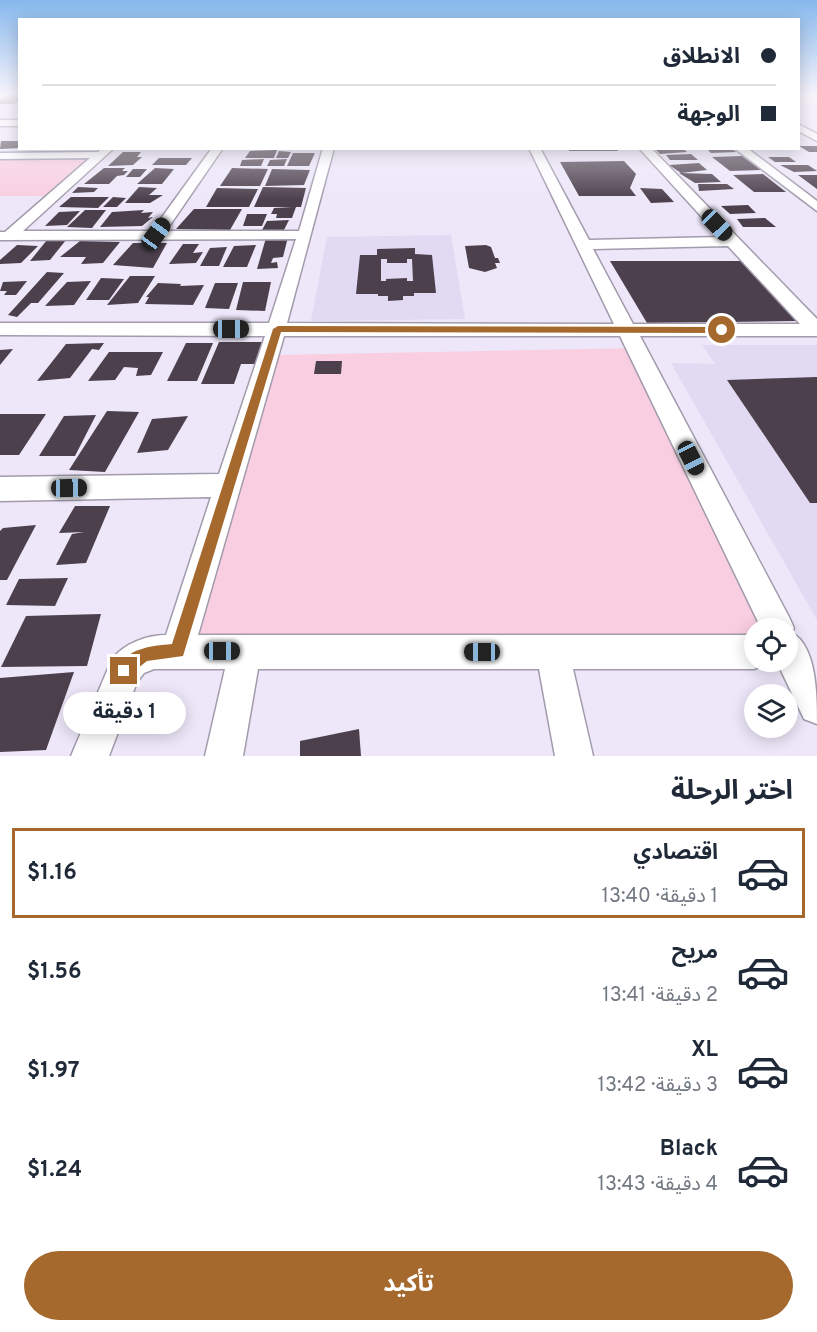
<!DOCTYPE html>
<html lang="ar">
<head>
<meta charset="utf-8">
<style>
  :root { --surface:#fff; --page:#f6f6f7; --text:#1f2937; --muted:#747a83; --line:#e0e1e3; --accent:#a6692d }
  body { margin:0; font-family:Overpass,"Noto Sans Arabic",sans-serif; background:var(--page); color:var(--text); direction:rtl; height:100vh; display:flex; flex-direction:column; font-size:22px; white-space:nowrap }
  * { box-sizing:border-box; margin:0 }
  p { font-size:20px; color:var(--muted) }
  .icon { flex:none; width:33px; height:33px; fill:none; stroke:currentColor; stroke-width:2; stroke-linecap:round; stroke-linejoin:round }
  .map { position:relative; height:756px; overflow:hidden; direction:ltr }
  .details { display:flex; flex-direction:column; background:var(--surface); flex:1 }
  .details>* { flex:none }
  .banner { position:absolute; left:18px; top:18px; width:782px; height:132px; border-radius:0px; box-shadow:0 3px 15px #0003; direction:rtl; display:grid; align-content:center; height:132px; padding:0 24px; background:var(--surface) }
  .controls { position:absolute; left:744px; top:618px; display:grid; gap:12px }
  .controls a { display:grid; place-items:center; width:54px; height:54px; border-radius:50%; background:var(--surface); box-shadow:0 3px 15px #0003; font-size:30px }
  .end { position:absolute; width:27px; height:27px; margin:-14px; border:8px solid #a6692d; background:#fff; box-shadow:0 0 0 3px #fff }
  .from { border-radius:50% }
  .bubble { position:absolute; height:42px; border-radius:21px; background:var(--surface); box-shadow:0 3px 15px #0003; font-size:20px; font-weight:700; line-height:42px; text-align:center; direction:rtl }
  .car { position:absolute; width:18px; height:36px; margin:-18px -9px; border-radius:8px; box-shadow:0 0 4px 2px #0007; background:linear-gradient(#222 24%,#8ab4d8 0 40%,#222 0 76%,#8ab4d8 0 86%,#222 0) }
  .banner b { display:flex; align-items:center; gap:21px; height:57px; font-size:22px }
  .banner b+b { border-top:2px solid var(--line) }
  .banner i { width:15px; height:15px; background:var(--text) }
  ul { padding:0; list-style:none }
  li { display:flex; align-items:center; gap:18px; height:90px; margin:0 12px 9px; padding:0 12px; border:3px solid transparent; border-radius:0px }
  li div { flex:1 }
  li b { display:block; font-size:22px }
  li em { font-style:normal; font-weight:700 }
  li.active { border-color:var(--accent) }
  li>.icon { width:54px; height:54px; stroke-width:1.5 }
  h2 { padding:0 24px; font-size:27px; line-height:72px }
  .button { display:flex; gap:12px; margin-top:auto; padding:12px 24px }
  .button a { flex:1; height:69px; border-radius:36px; background:var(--accent); color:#fff; font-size:24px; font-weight:700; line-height:69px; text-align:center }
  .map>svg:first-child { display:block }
</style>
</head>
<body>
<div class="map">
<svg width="817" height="756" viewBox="0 0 817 756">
  <rect width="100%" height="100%" fill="#ede7f9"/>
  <g fill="#e2d9f3">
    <path d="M451 235 465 319 311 321 327 237Z"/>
    <path d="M702 345H817V620L671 363 715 364Z"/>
  </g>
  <g fill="#f9cee1">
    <path d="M101 155 53 196H0V156Z"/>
    <path d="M639 348 786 628H754V639L183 648 274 355Z"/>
  </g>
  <g fill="#4c404c" fill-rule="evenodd">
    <path d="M10 95H20V101L14 104H0V100Z"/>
    <path d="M1 141H20V148L0 149Z"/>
    <path d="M799 146H817V152H809Z"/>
    <path d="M568 148H617L618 151H569Z"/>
    <path d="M654 148H683L687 152 660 154Z"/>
    <path d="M706 148H731L736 152 711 153Z"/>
    <path d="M277 150 274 158H245L250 151Z"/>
    <path d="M279 151 291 152 288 158H276Z"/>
    <path d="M123 152H141L137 157H142L133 165 108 166Z"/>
    <path d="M293 153H315L309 166H287Z"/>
    <path d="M691 154 698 160H670L666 155Z"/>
    <path d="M742 156 761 170 730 171 712 157Z"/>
    <path d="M768 157H789L796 162H775Z"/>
    <path d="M159 158H192L186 165H152Z"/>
    <path d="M264 159 261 166H240L242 160Z"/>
    <path d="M287 159 284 166H267L270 160Z"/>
    <path d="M624 161 636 174 630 188 636 196H579L560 162Z"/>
    <path d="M699 163 707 170 681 173 712 174 721 182 695 183 679 173H681L669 165Z"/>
    <path d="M780 165H808L817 171 794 172Z"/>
    <path d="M104 168H125L122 171H128L124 175 117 176 109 184H84Z"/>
    <path d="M155 168 174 169 162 184H137Z"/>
    <path d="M232 168 268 169 260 186H220Z"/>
    <path d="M133 169H147L140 177H126Z"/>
    <path d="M272 169 310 170 304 185 265 186Z"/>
    <path d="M763 174 786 192H754L733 175Z"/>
    <path d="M798 175H817V189Z"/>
    <path d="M698 184H727L734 189 699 191Z"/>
    <path d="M78 187 98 188 94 192 72 193Z"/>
    <path d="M139 187 157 188 149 195H163L150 203H125Z"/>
    <path d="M263 187 306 188 301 207H296L292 218H276L277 214H271L274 208 292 207H254Z"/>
    <path d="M217 188 258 189 249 207H206Z"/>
    <path d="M640 188 662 189 674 202 651 203Z"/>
    <path d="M71 197H109L98 208 59 207Z"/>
    <path d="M113 197 126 198 117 207H103Z"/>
    <path d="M748 205 756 213 730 214 721 206Z"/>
    <path d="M194 209H242L230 230 176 229Z"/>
    <path d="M85 210H106L92 228 67 227Z"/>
    <path d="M144 210 141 213 153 212 148 218 153 217 142 226 100 227 112 212Z"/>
    <path d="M80 211 67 225 45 226 59 212Z"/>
    <path d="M247 214H267L262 226H243Z"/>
    <path d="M765 218 776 227H743L737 219Z"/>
    <path d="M289 220 284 230H262L267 221Z"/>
    <path d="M288 237 283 257 273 258 271 263 277 262 278 268 257 269 266 238Z"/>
    <path d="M47 240H66L50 260 30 261Z"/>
    <path d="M80 241 120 242 103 263 81 264 86 257H60Z"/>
    <path d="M133 243H167L153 268 113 265Z"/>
    <path d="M183 244H199L193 253 203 252 196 263 169 264Z"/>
    <path d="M17 245 38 246 21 263 0 264V260Z"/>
    <path d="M256 245 247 267H223L234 246Z"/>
    <path d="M486 245 491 247 495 258H498L500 263H495L497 268 485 272 469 268 465 246Z"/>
    <path d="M227 247 219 266H200L210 248Z"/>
    <path d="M415 248V254L432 255 436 293H414V296H403V300L388 301V296H378V294H356L360 255H377V249ZM381 259H387V263H407V259H412L413 281H407V278L386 279V281H381Z"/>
    <path d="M610 261H744L797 321 647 323Z"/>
    <path d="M47 272 64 273 38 303H31L17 317 8 315Z"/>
    <path d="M130 276H155L138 303 107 305Z"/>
    <path d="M101 278 124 279 109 300H86Z"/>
    <path d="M27 281 16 295H4L7 291H0L3 282Z"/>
    <path d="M91 281 74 305 45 306 67 282Z"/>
    <path d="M243 282H271L265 311 236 310Z"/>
    <path d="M158 283 181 284 180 286 204 285 193 305 145 304 149 297H146Z"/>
    <path d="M215 283H238L229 309 205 308Z"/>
    <path d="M219 342H263L255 364H241L234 384H201Z"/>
    <path d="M104 343 99 350 92 349 70 378 37 381 66 344Z"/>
    <path d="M186 343H213L197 381H167Z"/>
    <path d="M13 349 0 365V350Z"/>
    <path d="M109 352H163L151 375 136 376 138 368 124 367 115 380 88 381Z"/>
    <path d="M316 361H342L341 374H314Z"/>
    <path d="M817 377V503H810L727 380Z"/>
    <path d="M107 411 139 412 105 472 69 470Z"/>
    <path d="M0 414H46L19 455H0Z"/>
    <path d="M96 415 75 456H39L64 416Z"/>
    <path d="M188 416 168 450 137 453 152 419Z"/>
    <path d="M75 506H110L86 563 56 565 72 534 84 532 59 533Z"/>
    <path d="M36 525 7 580H0V531L3 528Z"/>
    <path d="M68 578 55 606 6 605 19 579Z"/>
    <path d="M101 614 87 666 1 667 26 616Z"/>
    <path d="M74 672 46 750 0 752V678Z"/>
    <path d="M359 729 361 756H300V741Z"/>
  </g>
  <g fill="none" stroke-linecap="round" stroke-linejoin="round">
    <defs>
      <g id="minor">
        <path d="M0 94H6L0 98Z"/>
        <path d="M811 94H817V98L812 96Z"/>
        <rect x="0" y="120" width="20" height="6"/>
        <path d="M798 124 817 134V141L798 131Z"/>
        <path d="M102 148H114L23 231H152L212 148H223L166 231H299L323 148H334L287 323 614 324 529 148H540L589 240 720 237 639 148H651L817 319V336H640L789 617 794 628 792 633C817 646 817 697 817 724L804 719 777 662H788V628H761L620 336H284L198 635H754V662H767L766 664 754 669H573L593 756H555L539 669H258L243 756H205L225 669H154L144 673 137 682 109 756H71L112 659C124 644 146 635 166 635L211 497 0 501V477L219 474 265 336 0 335V323H269L296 239 0 240V232H5L90 158 0 159V153L98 152ZM728 246 800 324H633L593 249Z"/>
        <path d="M734 148H747L817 201V211Z"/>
      </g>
    </defs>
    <use href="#minor" stroke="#a19bac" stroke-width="3"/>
    <use href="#minor" fill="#fff" fill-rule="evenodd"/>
  </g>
  <linearGradient id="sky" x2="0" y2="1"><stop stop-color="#86b8ed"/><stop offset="0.47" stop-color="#f7f4fc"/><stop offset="1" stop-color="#f7f4fc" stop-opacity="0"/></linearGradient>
  <rect width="817" height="200" fill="url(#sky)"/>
  <path fill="#a6692d" d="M278 326 722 327 726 330 722 333 281 332 183 656 147 661 124 679 118 676 116 671C125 648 151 646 172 644L273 329Z"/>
</svg>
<div class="controls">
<a><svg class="icon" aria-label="locate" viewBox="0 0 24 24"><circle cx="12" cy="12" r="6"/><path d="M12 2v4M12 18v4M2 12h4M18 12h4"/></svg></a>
<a><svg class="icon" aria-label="layers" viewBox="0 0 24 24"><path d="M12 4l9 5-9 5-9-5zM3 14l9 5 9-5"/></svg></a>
</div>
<i class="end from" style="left:722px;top:330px"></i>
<i class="end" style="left:124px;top:671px"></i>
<div class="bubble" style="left:63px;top:692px;width:123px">1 دقيقة</div>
<i class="car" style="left:717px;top:225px;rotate:136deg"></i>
<i class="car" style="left:156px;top:234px;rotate:36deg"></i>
<i class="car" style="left:231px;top:329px;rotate:90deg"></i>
<i class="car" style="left:691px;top:458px;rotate:153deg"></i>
<i class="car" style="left:69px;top:488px;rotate:89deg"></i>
<i class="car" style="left:222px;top:651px;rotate:90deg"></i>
<i class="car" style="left:482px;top:652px;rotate:270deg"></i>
<div class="banner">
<b><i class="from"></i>الانطلاق</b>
<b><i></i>الوجهة</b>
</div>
</div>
<section class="details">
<h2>اختر الرحلة</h2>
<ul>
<li class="active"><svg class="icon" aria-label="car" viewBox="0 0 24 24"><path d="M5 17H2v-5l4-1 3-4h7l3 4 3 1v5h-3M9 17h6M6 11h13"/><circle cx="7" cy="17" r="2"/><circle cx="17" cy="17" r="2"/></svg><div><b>اقتصادي</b><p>1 دقيقة · 13:40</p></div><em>$1.16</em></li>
<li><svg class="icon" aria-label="car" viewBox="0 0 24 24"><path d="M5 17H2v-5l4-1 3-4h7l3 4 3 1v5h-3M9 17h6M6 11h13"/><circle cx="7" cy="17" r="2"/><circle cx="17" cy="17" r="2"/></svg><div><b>مريح</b><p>2 دقيقة · 13:41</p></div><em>$1.56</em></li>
<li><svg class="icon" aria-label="car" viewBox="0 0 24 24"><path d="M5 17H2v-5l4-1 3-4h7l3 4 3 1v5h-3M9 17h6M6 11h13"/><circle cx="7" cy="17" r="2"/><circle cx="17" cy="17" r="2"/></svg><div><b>XL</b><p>3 دقيقة · 13:42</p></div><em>$1.97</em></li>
<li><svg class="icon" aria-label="car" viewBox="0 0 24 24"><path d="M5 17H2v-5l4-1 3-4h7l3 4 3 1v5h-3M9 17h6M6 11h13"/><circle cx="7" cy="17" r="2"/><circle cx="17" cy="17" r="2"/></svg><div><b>Black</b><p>4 دقيقة · 13:43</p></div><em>$1.24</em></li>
</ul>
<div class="button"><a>تأكيد</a></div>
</section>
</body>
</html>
